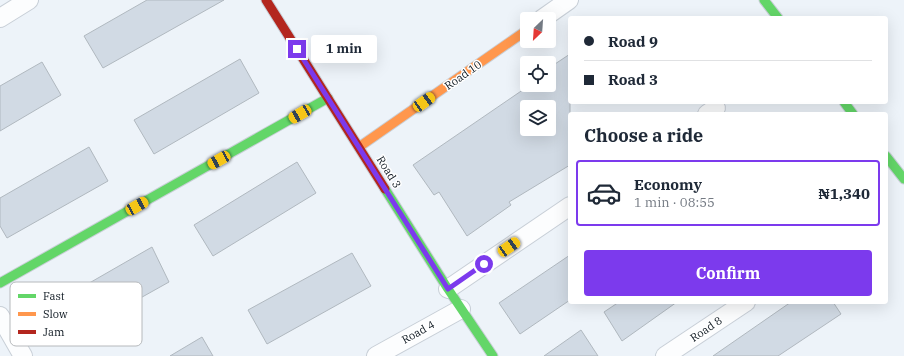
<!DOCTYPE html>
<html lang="en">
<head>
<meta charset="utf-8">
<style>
  :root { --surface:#fff; --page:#f2f2f3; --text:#1f2937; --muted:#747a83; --line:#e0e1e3; --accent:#7c3aed }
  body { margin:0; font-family:"IBM Plex Serif",serif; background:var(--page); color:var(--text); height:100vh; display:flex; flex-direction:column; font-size:15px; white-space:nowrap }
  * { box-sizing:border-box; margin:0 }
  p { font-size:13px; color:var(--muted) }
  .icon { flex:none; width:22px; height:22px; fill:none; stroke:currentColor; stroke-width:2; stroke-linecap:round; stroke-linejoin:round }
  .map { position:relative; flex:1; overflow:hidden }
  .details { position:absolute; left:568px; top:112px; width:320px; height:192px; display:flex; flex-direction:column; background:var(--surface); border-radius:4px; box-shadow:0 4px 16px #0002 }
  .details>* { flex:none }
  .hud { position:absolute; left:568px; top:16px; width:320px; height:88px; border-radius:4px; box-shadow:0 4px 16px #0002; display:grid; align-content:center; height:88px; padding:0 16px; background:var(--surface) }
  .needle { width:26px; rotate:205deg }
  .fabs { position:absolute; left:520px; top:12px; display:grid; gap:8px }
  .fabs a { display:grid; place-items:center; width:36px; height:36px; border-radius:4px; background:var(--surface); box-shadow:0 4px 16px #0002; font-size:20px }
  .end { position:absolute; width:18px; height:18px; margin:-9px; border:5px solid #7c3aed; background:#fff; box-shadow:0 0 0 2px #fff }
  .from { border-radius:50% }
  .bubble { position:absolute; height:28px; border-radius:4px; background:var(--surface); box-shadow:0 4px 16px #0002; font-size:13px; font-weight:700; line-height:28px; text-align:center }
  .car { position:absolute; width:12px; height:24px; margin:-12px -6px; border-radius:5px; box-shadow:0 0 3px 1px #0007; background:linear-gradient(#f5c518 24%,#345 0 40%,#f5c518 0 76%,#345 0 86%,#f5c518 0) }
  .hud b { display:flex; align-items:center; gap:14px; height:38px; font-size:15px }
  .hud b+b { border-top:1px solid var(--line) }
  .hud i { width:10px; height:10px; background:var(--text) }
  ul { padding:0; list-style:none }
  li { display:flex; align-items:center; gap:12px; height:66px; margin:0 8px 6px; padding:0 8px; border:2px solid var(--line); border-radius:4px }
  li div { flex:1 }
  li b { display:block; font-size:15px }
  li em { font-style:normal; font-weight:700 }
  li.active { border-color:var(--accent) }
  li>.icon { width:36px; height:36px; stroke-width:1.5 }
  h2 { padding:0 16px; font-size:18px; line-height:48px }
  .button { display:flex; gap:8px; margin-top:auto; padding:8px 16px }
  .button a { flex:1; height:46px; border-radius:4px; background:var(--accent); color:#fff; font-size:16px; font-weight:700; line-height:46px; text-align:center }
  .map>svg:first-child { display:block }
</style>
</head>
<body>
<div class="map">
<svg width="904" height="356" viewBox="0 0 904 356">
  <rect width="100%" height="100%" fill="#edf3f9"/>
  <g fill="#d1dae4" stroke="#b0b8bf" fill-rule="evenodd">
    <path d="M147 0H224L103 68 84 36Z"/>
    <path d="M570 54V165L509 202 511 205 467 236 439 192 434 195 413 165 530 85H549V68ZM527 107H549V129H527Z"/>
    <path d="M240 59 259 93 154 154 134 120Z"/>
    <path d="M42 62 61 95 0 131V86Z"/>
    <path d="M89 147 108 181 7 238 0 226V198Z"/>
    <path d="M297 162 316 193 213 256 194 225Z"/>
    <path d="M152 247 169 282 69 338 51 305Z"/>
    <path d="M352 253 371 286 267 344 248 310Z"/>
    <path d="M570 255V300L520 334 499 303Z"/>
    <path d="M619 302H677L622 341 604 312Z"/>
    <path d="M791 302H833L841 314 778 356H713Z"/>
    <path d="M581 330 598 356H544Z"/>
    <path d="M202 337 213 356H170Z"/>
  </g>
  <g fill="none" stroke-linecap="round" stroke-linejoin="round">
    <defs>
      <g id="street">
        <path d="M0 18 29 0"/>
        <path d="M542 19 569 0"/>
        <path d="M707 114 716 108"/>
        <path d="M448 289 570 206"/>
        <path d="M0 316 23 356"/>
        <path d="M376 356 461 309"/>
        <path d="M665 356 746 302"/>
      </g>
      <g id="fast">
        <path d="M764 0 778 18"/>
        <path d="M844 102 853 114"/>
        <path d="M886 156 904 179"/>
        <path d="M385 189 448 289 493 356"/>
        <path d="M0 283 328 98"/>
      </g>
      <path id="slow" d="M359 147 527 30"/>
      <path id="jam" d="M266 0 385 189"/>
    </defs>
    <use href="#street" stroke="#c8cfd7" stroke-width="20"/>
    <use href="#fast" stroke="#c8cfd7" stroke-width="11"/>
    <use href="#slow" stroke="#c8cfd7" stroke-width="11"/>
    <use href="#jam" stroke="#c8cfd7" stroke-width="11"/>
    <use href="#street" stroke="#fcfdfe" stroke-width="18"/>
    <use href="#fast" stroke="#63d668" stroke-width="9"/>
    <use href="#slow" stroke="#ff974d" stroke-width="9"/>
    <use href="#jam" stroke="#b3261e" stroke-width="9"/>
  </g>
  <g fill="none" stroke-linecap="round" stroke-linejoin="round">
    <path stroke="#7c3aed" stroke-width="5" d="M297 49 448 289 484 264"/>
  </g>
  <g text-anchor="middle" stroke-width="3" stroke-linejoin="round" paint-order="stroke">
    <g font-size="11" fill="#0c161f" stroke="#fff">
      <text transform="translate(463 75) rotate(-35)" y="4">Road 10</text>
      <text transform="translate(389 172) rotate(58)" y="4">Road 3</text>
      <text transform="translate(706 329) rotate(-34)" y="4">Road 8</text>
      <text transform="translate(418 332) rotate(-29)" y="4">Road 4</text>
    </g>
  </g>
  <rect x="10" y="282" width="132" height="64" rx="6" fill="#fff" stroke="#b6b9bc" stroke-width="1"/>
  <rect x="18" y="294" width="18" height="4" fill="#63d668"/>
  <rect x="18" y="312" width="18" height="4" fill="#ff974d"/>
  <rect x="18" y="330" width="18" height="4" fill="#b3261e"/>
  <g font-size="11" fill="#0c161f">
    <text x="43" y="300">Fast</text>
    <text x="43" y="318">Slow</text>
    <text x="43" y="336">Jam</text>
  </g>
</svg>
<div class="fabs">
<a><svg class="needle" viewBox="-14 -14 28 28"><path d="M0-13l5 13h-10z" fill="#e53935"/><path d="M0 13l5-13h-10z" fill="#747a83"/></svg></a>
<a><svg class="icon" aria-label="locate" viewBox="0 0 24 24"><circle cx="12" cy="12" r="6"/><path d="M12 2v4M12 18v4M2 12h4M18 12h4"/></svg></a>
<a><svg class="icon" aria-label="layers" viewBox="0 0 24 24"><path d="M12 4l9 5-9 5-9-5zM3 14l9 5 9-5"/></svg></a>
</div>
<i class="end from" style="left:484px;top:264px"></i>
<i class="end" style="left:297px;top:49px"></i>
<div class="bubble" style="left:311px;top:35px;width:66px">1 min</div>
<i class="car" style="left:424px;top:102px;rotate:55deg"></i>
<i class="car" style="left:300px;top:114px;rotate:240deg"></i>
<i class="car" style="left:219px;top:160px;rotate:241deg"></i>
<i class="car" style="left:137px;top:206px;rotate:61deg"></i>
<i class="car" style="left:509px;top:247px;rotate:56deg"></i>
<div class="hud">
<b><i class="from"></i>Road 9</b>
<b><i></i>Road 3</b>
</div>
<section class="details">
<h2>Choose a ride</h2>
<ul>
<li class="active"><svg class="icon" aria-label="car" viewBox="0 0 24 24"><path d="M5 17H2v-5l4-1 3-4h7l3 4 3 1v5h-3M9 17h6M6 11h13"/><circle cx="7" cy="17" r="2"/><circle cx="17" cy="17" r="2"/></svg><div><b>Economy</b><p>1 min · 08:55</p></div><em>₦1,340</em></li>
</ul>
<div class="button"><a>Confirm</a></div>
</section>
</div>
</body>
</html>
